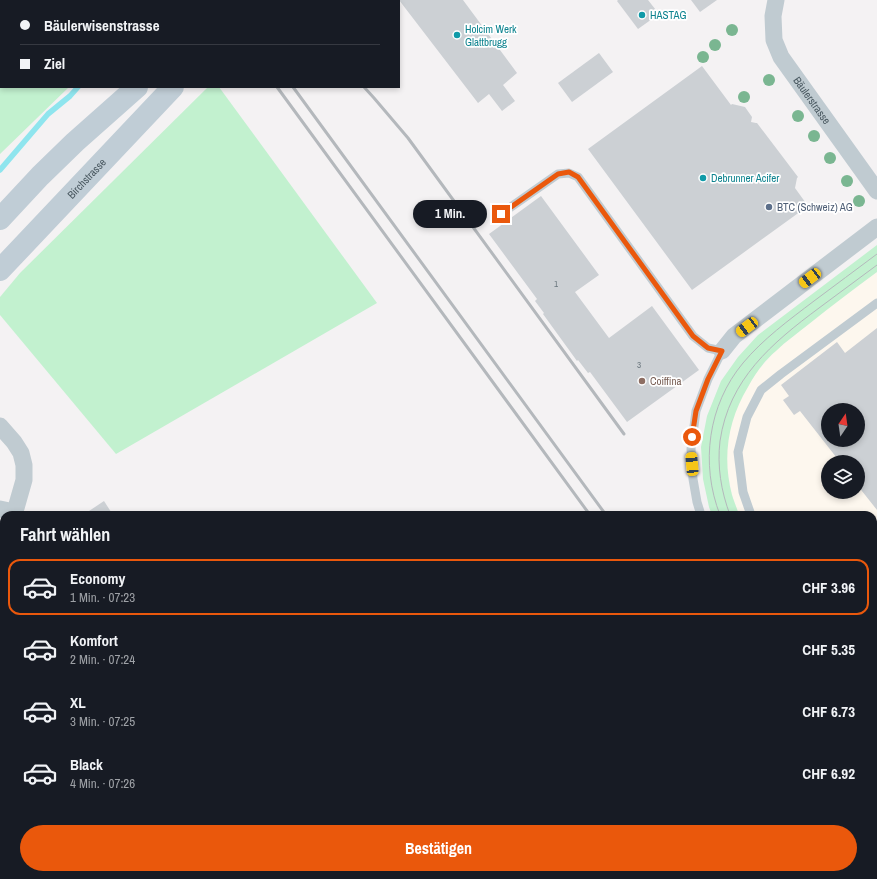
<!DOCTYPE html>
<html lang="de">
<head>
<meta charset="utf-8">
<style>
  :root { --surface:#171b24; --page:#242831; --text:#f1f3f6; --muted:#9ea1a6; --line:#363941; --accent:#ea580c }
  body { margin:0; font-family:"Archivo Narrow",sans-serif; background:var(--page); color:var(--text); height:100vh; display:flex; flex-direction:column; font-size:15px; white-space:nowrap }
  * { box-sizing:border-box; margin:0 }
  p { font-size:13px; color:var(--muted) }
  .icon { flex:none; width:22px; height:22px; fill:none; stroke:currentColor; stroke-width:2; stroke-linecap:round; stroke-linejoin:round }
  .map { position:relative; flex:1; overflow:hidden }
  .details { position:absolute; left:0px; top:511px; width:877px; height:368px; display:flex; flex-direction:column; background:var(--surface); border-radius:12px 12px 0 0; box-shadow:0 2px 6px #0003 }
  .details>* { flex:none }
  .hud { position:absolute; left:0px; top:0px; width:400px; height:88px; box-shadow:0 2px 6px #0003; display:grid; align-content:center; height:88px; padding:0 20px; background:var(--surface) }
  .needle { width:26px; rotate:13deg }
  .buttons { position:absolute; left:821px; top:403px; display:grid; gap:8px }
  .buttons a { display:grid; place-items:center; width:44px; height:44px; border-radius:50%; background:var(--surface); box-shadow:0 2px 6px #0003; font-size:20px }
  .end { position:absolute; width:18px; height:18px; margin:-9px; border:5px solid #ea580c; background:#fff; box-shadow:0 0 0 2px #fff }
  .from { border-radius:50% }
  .bubble { position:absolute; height:28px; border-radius:14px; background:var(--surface); box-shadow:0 2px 6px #0003; font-size:13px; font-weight:700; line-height:28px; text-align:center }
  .car { position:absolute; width:12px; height:24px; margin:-12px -6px; border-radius:5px; box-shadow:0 0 3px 1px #0007; background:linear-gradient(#f5c518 24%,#345 0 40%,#f5c518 0 76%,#345 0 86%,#f5c518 0) }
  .hud b { display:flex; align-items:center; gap:14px; height:38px; font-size:15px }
  .hud b+b { border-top:1px solid var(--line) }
  .hud i { width:10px; height:10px; background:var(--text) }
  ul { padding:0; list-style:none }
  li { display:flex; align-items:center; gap:12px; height:56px; margin:0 8px 6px; padding:0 12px; border:2px solid transparent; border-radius:12px }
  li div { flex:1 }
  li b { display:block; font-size:15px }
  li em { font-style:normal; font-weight:700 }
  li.active { border-color:var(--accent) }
  li>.icon { width:36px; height:36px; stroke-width:1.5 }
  h2 { padding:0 20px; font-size:18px; line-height:48px }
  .button { display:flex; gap:8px; margin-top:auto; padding:8px 20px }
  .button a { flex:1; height:46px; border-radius:24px; background:var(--accent); color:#fff; font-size:16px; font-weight:700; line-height:46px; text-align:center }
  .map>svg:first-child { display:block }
</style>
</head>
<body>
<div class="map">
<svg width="877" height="879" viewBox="0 0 877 879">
  <rect width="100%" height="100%" fill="#f4f2f3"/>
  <path fill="#fdf7ee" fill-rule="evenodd" d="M877 272V722L873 716V515H739L732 495 727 468V448L730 430 734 414 740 399 756 373 775 351 836 302ZM828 410H858V440H828ZM828 462H858V492H828Z"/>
  <g fill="#c2f1cf">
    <path d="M0 0H155V1H1V87H69L0 154Z"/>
    <path d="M208 87H219L377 303 116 454 0 315V297L20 273Z"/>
    <path d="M877 245V272C854 289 831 306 809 324 798 333 786 341 776 351 764 361 755 374 748 387 728 420 722 457 732 495 734 502 737 508 739 515H712L709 507 703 479 701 447 707 416 721 381 738 357 758 335Z"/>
  </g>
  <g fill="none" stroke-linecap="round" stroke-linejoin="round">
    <path stroke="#8fe5ee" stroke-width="5.5" d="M0 170 48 114 70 96 78 87"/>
  </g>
  <g fill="#ccd0d4" fill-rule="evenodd">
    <path d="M399 0H463L517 73 503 85 515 101 502 111 489 94 478 103Z"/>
    <path d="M618 0H648L659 14 638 29 617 1Z"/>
    <path d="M691 0H717L700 12Z"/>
    <path d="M599 53 613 72 572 102 558 83Z"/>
    <path d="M702 66 731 105 732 104 745 107 752 117 751 122 756 123H757L798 177 797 178 795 188 808 206 692 290 588 149Z"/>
    <path d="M541 196 599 275 575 292 609 338 652 306 699 370 627 422 590 372 588 373 578 360 577 361 543 314 544 313 535 301 537 299 489 234Z"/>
    <path d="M877 328V510L858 486V462H840L800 411 794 415 783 400 789 396 781 385 837 342 845 353ZM828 410H858V440H828Z"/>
    <path d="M104 501 113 515H83Z"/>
    <path d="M877 604V686L873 681V607Z"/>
    <path d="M4 609V717L0 720V612Z"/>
    <path d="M4 795V839L0 836V800Z"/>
    <path d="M73 875H139L144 879H78Z"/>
    <path d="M288 875H311L322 879H286Z"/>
    <path d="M447 875H466L464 879H457Z"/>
    <path d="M489 875H539L547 879H487Z"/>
    <path d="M666 875H785L788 879H669Z"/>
  </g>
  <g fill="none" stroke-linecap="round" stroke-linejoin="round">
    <g stroke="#c0cbd1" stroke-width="9">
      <path d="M501 214 558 174 569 173 578 177 693 336 708 348 722 351 708 379 696 411 691 449 693 479 697 502 701 515"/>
      <path d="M751 515 743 492 738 452 747 417 761 390 781 374 877 303"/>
      <path d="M0 575 4 572"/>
      <path d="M873 698 877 704"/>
      <path d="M0 756 4 751"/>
      <path d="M873 776 877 782"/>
      <path d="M0 866 4 868"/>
      <path d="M17 875 25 879"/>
      <path d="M50 879 54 875"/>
    </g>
    <g stroke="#c0cbd1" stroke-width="17">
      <path id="s1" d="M776 0 773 16 774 40 781 57 877 191"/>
      <path d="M722 351 734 336 877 227"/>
      <path d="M0 426 14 442 21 453 24 465V480L14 515"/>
      <path d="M0 509 14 512"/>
      <path d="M234 875 236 879"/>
      <path d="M363 875 374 879"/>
    </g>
    <g stroke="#c0cdd6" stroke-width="22">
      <path d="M219 1 220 0"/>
      <path d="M254 1 255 0"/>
      <path d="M0 219 40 176 75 142 137 87"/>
      <path id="s2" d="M0 270 173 87"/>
    </g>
    <g stroke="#b4b8bc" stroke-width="1">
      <path d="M720 515C700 464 708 405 743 363 763 339 789 320 814 301 835 285 856 270 877 254"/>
      <path d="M730 515C721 491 717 466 720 441 729 379 772 343 819 308 838 294 858 279 877 265"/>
      <path d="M873 727 877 733"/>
      <path d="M873 742 877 747"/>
    </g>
    <g stroke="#b4b8bc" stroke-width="3">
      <path d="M213 0 214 1"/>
      <path d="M229 0 230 1"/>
      <path d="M267 0 268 1"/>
      <path d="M277 87 590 515"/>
      <path d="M293 87 606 515"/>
      <path d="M364 87 374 98 408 138 624 434"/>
      <path d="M853 875 856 879"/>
      <path d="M873 875 876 879"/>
    </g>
  </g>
  <g fill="#7ab691">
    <circle cx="732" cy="30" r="6"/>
    <circle cx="715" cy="45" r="6"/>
    <circle cx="703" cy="57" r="6"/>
    <circle cx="769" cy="80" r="6"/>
    <circle cx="744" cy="97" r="6"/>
    <circle cx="798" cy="116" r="6"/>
    <circle cx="814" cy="136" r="6"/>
    <circle cx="830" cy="158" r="6"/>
    <circle cx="847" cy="181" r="6"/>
    <circle cx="859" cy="201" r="6"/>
  </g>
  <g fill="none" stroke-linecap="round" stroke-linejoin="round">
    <path stroke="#ea580c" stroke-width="5" d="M501 214 558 174 569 172 578 177 693 336 708 348 722 351 708 379 696 411 692 437"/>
  </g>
  <g fill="#0f9aa8" stroke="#fff" stroke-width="1.5">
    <circle cx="642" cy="15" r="4"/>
    <circle cx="457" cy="35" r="4"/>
    <circle cx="703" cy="178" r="4"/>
  </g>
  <circle fill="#5c6f8a" stroke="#fff" stroke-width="1.5" cx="769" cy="207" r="4"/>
  <circle fill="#8d6e63" stroke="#fff" stroke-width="1.5" cx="642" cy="381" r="4"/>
  <g text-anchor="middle" stroke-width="3.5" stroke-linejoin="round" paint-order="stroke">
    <g font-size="9" fill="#6a767d">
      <text x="556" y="287">1</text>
      <text x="639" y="368">3</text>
    </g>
    <g font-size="11" fill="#0d838f" stroke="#fff" text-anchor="start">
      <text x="650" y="19">HASTAG</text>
      <text x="465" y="33">Holcim Werk<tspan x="465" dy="13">Glattbrugg</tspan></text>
      <text x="711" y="182">Debrunner Acifer</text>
    </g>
    <g font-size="11" fill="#495860" stroke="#fff">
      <text dy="4" stroke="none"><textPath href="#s1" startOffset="112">Bäulerstrasse</textPath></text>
      <text dy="4" stroke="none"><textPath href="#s2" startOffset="126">Birchstrasse</textPath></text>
    </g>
    <g font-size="11" fill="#4e5e75" stroke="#fff" text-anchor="start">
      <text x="777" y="211">BTC (Schweiz) AG</text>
    </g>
    <g font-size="11" fill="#785e54" stroke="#fff" text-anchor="start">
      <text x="650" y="385">Coiffina</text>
    </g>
  </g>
</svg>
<div class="buttons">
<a><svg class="needle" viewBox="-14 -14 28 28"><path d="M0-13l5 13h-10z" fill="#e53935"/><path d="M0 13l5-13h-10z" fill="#9ea1a6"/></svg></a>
<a><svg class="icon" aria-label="layers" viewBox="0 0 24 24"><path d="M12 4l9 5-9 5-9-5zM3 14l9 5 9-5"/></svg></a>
</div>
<i class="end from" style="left:692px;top:437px"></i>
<i class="end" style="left:501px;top:214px"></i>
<div class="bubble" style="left:413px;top:200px;width:74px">1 Min.</div>
<i class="car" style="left:810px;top:278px;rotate:233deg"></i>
<i class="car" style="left:747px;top:327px;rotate:233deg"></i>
<i class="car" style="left:692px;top:464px;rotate:355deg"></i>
<div class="hud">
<b><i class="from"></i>Bäulerwisenstrasse</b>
<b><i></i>Ziel</b>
</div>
<section class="details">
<h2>Fahrt wählen</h2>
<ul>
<li class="active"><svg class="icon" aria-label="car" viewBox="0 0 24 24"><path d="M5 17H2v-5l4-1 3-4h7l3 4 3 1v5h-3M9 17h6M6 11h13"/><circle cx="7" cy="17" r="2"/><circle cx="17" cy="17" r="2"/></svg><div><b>Economy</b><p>1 Min. · 07:23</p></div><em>CHF 3.96</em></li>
<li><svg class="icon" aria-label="car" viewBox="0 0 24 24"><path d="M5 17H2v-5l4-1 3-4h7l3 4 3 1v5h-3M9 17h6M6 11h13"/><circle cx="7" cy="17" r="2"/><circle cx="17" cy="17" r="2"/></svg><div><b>Komfort</b><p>2 Min. · 07:24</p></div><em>CHF 5.35</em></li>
<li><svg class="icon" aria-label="car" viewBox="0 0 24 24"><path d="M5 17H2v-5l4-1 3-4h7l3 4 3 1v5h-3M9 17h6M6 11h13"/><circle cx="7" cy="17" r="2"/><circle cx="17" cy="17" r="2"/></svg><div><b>XL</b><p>3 Min. · 07:25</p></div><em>CHF 6.73</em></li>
<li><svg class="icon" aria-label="car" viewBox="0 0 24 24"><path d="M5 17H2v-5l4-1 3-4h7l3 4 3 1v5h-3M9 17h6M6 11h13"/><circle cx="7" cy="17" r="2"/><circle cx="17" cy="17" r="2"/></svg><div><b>Black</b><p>4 Min. · 07:26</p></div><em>CHF 6.92</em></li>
</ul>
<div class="button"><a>Bestätigen</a></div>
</section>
</div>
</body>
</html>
